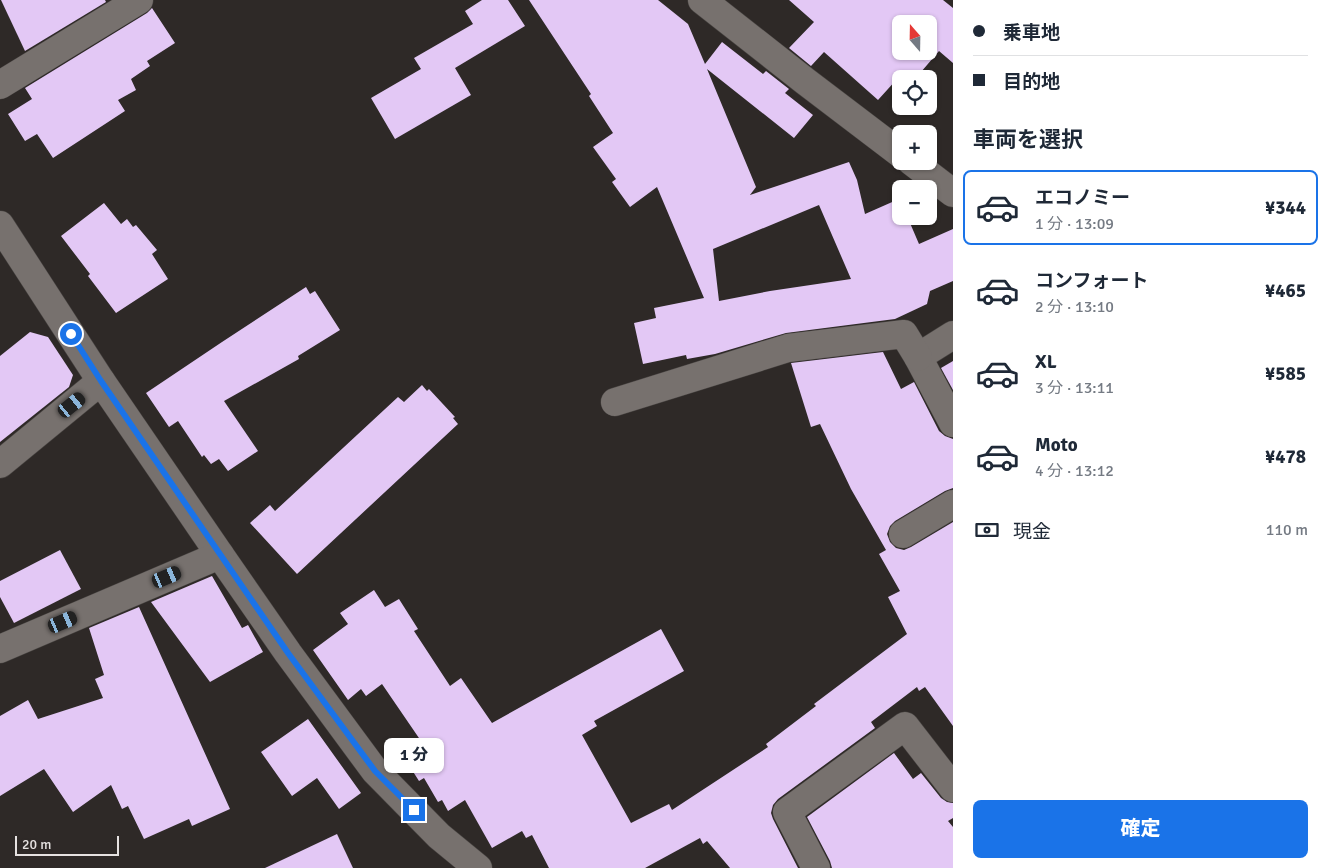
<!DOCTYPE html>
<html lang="ja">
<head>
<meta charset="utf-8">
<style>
  :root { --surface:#fff; --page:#f6f6f7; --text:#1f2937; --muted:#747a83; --line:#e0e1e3; --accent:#1a73e8 }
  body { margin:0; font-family:Signika,"Noto Sans JP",sans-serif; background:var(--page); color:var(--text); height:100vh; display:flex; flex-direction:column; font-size:19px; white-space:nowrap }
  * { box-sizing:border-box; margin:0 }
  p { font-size:16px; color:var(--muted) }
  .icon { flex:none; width:28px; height:28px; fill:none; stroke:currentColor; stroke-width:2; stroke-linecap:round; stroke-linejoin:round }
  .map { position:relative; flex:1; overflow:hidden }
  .sheet { display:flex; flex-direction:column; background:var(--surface); width:375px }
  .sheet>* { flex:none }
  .hud { display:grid; align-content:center; height:110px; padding:0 20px; background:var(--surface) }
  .needle { width:32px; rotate:340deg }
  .fabs { position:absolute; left:892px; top:15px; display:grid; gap:10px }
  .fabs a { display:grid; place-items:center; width:45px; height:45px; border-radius:8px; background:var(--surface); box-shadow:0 1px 4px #0004; font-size:25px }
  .scale { position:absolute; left:15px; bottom:12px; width:104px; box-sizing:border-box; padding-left:5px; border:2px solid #e6e2e1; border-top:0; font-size:14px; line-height:18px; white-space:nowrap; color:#e6e2e1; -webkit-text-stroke:4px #2e2927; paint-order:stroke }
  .end { position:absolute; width:22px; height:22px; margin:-11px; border:6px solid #1a73e8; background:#fff; box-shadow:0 0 0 2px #fff }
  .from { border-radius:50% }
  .bubble { position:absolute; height:35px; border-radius:8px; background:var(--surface); box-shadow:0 1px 4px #0004; font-size:16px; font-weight:800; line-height:35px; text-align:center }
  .car { position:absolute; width:15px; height:30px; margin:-15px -8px; border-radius:6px; box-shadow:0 0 4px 1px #0007; background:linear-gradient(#222 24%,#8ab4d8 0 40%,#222 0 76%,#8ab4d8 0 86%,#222 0) }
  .hud b { display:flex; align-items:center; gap:18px; height:48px; font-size:19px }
  .hud b+b { border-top:1px solid var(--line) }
  .hud i { width:12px; height:12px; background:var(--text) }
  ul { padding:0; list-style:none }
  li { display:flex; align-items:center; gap:15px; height:75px; margin:0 10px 8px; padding:0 10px; border:2px solid transparent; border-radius:8px }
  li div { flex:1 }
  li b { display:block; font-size:19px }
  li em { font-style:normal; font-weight:800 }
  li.on { border-color:var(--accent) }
  li>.icon { width:45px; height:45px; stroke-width:1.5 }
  h2 { padding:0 20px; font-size:22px; line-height:60px }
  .pay { display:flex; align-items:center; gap:12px; height:55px; padding:0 20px; font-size:19px }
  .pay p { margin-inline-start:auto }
  .button { display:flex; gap:10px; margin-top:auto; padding:10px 20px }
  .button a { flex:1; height:58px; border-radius:8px; background:var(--accent); color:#fff; font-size:20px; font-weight:800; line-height:58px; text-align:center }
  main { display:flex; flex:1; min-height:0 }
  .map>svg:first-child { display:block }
</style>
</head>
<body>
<main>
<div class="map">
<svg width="953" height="868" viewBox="0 0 953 868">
  <rect width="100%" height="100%" fill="#2e2927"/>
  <g fill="#e3c8f5" fill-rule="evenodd">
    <path d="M1 0H105L106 2 25 51Z"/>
    <path d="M482 0H508L525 26 455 68 471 95 395 139 371 98 421 69 414 58 473 24 465 11Z"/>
    <path d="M529 0H658L688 24 705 64 722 42 763 74 766 71 789 89 785 93 813 115 794 138 707 69 756 187 750 195 849 162 857 180 865 214 899 199 901 204V216H907L919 244 953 229V281L930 291 927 304 895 319 786 333 715 354 687 359 686 355 643 364 634 323 656 318 654 308 704 298 657 187 630 207 612 182 616 179 593 147 613 133 589 96 591 94ZM819 205 851 279 770 291 719 301 713 249Z"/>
    <path d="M789 0H943L953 8V63L939 51 915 79H897L878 100 824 52 811 66 789 48 814 22ZM901 24H929V51H901Z"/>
    <path d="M152 8 175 43 147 61 150 66 131 79 136 90 118 100 125 111 53 158 37 134 25 141 8 114 32 99 25 88 147 13Z"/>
    <path d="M104 203 121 224 127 219 133 227 136 225 157 250 152 254 168 279 116 313 88 276 90 274 61 236Z"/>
    <path d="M306 287 310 294 315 291 340 330 298 356 299 359 224 401 258 451 228 471 219 459 211 464 204 455 202 457 178 421 169 427 146 393 222 342Z"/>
    <path d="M30 332 48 337 73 375 69 387 0 442V356Z"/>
    <path d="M883 352 901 389 914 382 939 431 945 436 953 439V488L945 491 895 521 890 526 887 534 890 542 896 548 904 550 911 547 953 522V726L925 687 919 691 917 687 871 722 875 728 778 799 773 805 771 813 773 819 798 868H730L707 841 703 844 700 838 645 868H549L532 835 526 838 522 831 492 848 465 800 448 811 442 800 438 802 424 778 419 781 405 759 409 756 405 751 421 741 382 684 366 696 361 689 348 700 313 650 348 624 340 613 374 590 385 607 399 599 418 629 414 631 450 686 461 678 492 723 661 629 684 671 594 721 597 726 582 735 631 823 669 804 672 810 768 747 766 744 816 706 814 704 907 634 888 597 900 591 879 554 886 550 851 489 820 424 811 427 791 363Z"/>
    <path d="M953 361V390L941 368Z"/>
    <path d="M422 385 427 391 429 389 455 417 453 418 458 424 297 574 250 523 270 505 275 511 398 397 404 402Z"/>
    <path d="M60 550 81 589 14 623 0 597V581Z"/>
    <path d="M212 576 242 628 248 625 263 652 210 682 151 602Z"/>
    <path d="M139 607 230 809 192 826 189 819 144 839 128 806 122 809 111 785 73 812 44 769 0 796V716L28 700 38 719 103 698 95 679 104 675 89 628Z"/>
    <path d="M308 719 361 793 339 809 317 778 292 796 261 752Z"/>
    <path d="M894 753 913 779 921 773 941 798 947 802 953 803V818L948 821 953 827V868H832L830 861 807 817Z"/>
    <path d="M337 834 353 868H265Z"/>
  </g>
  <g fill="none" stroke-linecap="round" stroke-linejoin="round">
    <defs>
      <g id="minor">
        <path d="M702 0 805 81 901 154"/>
        <path d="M0 85 139 0"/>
        <path d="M911 161 953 193"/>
        <path d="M0 225 101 381 220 555 288 653 375 771 439 836 478 868"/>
        <path d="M953 335 918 357 953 423"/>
        <path d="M615 402 788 348 904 334 918 357"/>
        <path d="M0 464 101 381"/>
        <path d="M903 534 953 504"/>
        <path d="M0 649 220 555"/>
        <path d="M816 868 787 812 905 726 953 788"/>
      </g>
    </defs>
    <use href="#minor" stroke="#484442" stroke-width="29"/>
    <use href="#minor" stroke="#77716e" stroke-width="28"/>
  </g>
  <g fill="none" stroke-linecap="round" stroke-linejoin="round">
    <path stroke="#1a73e8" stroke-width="6" d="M71 334 101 381 288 653 375 771 414 810"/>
  </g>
</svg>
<div class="fabs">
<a><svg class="needle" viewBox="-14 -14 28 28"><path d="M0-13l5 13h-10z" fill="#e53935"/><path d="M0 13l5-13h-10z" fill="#747a83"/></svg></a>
<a><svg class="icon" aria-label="locate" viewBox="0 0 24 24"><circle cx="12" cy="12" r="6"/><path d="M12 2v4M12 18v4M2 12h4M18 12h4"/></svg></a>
<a>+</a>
<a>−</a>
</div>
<div class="scale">20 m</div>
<i class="end from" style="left:71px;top:334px"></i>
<i class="end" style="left:414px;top:810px"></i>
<div class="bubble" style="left:384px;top:738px;width:60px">1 分</div>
<i class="car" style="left:72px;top:405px;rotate:51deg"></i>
<i class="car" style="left:167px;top:577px;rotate:67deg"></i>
<i class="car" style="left:63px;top:622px;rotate:67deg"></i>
</div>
<section class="sheet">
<div class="hud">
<b><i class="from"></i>乗車地</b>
<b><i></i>目的地</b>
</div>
<h2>車両を選択</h2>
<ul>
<li class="on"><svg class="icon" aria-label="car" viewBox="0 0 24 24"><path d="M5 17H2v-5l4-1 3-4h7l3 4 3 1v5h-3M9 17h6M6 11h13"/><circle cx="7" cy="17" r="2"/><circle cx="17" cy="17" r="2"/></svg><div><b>エコノミー</b><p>1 分 · 13:09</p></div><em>¥344</em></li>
<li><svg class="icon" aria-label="car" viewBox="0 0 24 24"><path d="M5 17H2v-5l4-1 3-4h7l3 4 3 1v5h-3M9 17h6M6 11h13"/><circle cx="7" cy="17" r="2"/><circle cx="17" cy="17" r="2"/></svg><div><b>コンフォート</b><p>2 分 · 13:10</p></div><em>¥465</em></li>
<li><svg class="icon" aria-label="car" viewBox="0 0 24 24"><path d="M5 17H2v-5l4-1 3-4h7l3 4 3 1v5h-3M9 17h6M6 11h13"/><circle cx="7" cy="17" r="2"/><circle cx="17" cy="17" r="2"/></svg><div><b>XL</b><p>3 分 · 13:11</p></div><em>¥585</em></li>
<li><svg class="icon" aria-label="car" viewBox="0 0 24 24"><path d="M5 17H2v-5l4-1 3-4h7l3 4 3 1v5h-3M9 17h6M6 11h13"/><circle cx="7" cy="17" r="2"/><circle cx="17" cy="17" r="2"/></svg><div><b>Moto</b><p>4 分 · 13:12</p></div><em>¥478</em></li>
</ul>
<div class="pay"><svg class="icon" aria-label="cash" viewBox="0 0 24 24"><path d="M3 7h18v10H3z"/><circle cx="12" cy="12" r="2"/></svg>現金<p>110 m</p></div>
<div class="button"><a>確定</a></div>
</section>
</main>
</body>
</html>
